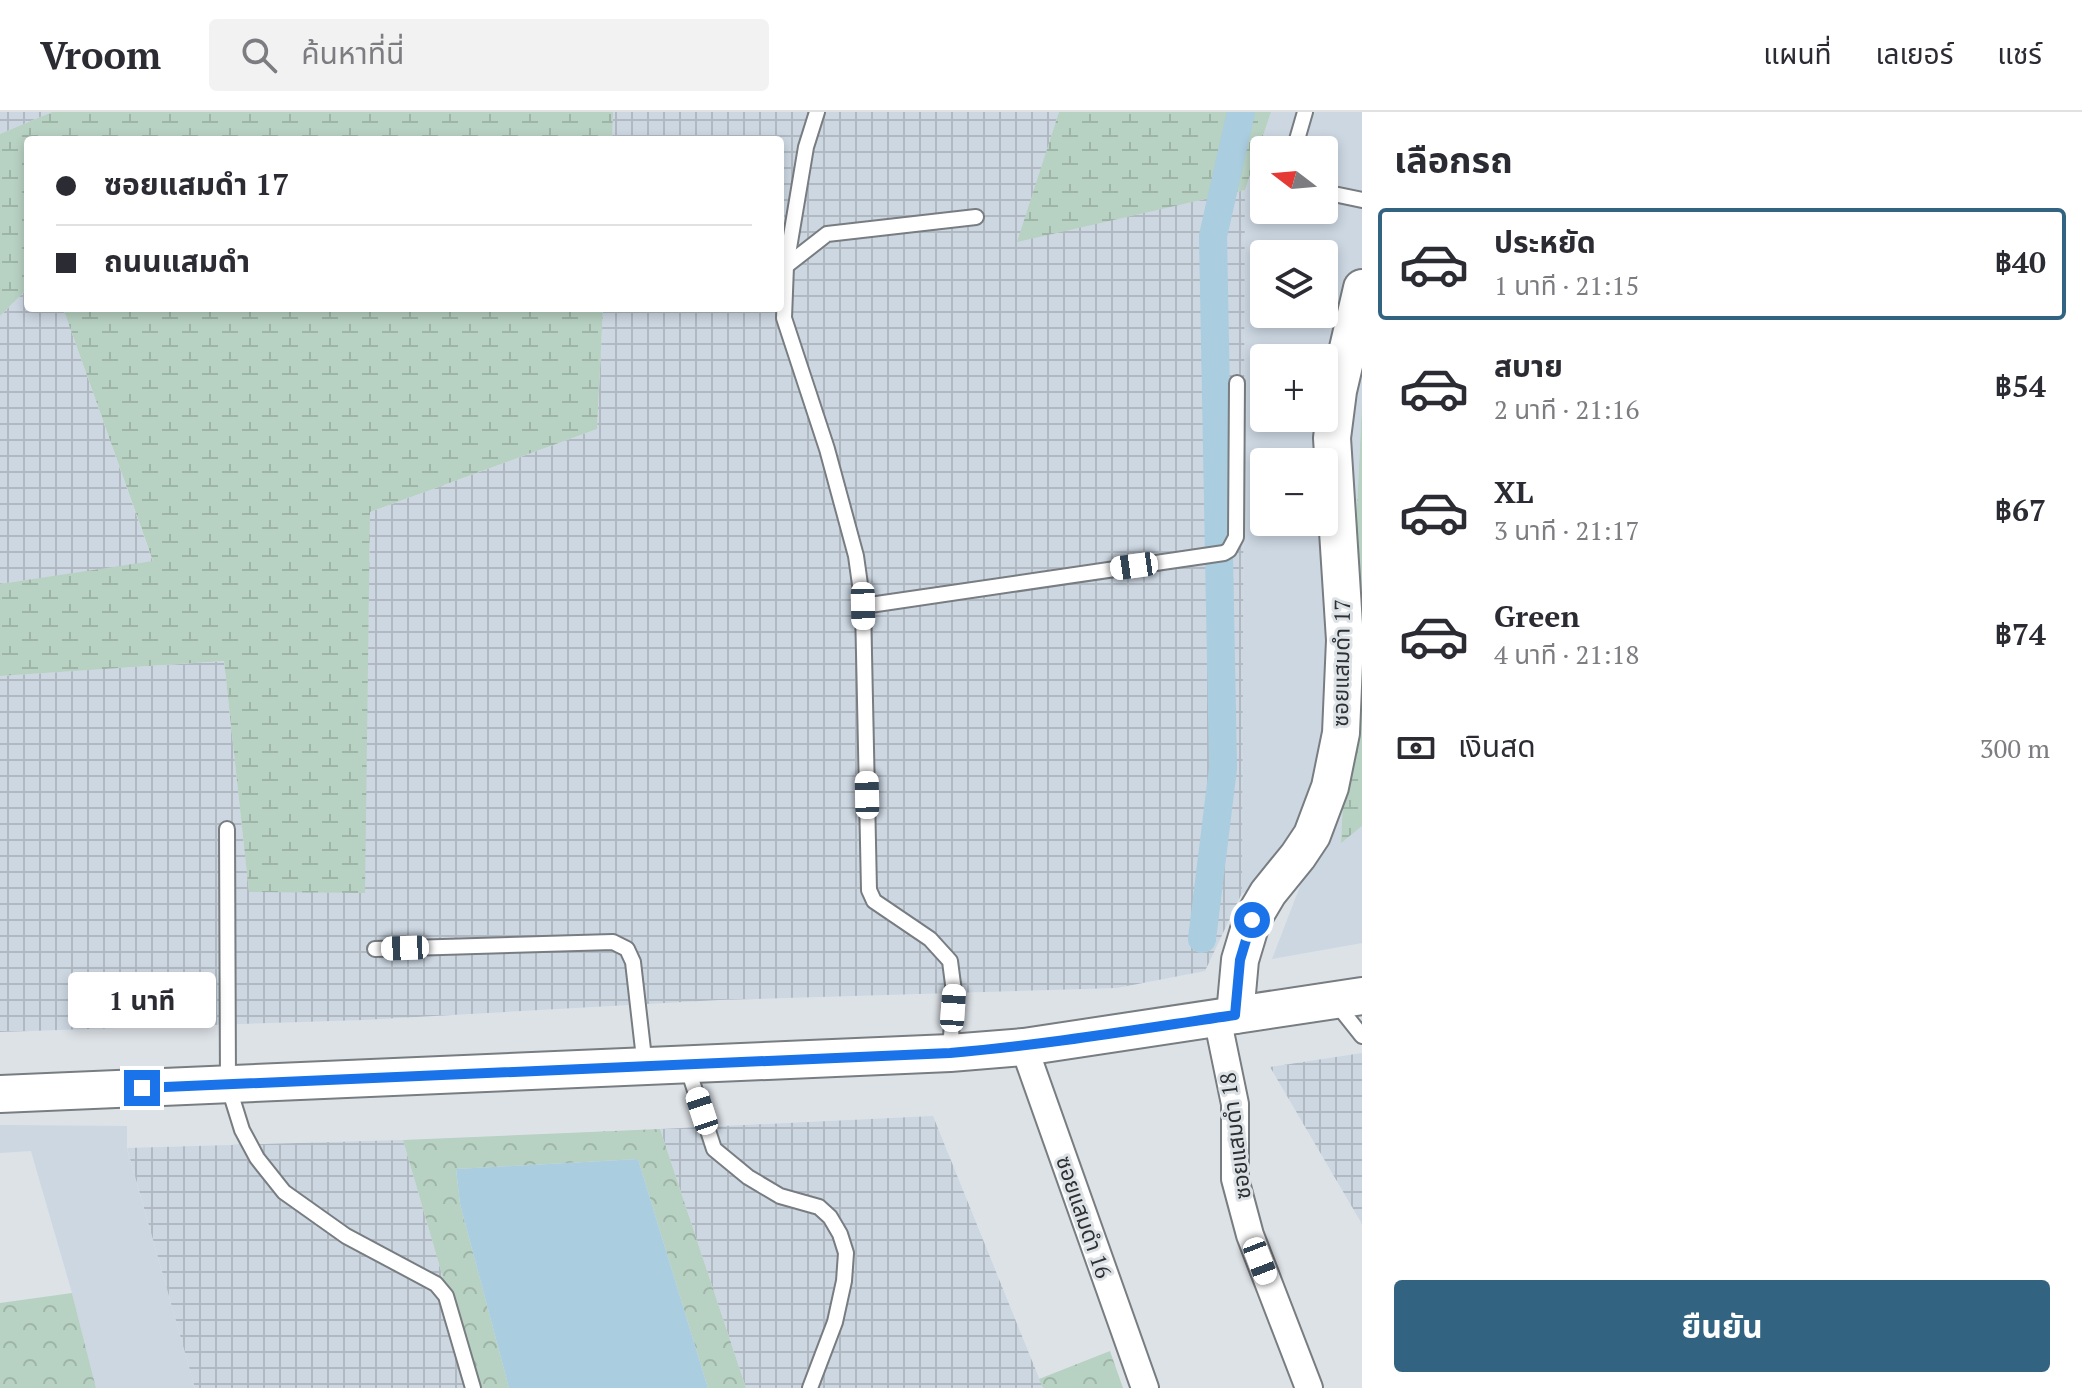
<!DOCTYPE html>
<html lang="th">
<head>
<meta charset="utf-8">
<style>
  :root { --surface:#fff; --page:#f2f2f3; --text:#2b2b33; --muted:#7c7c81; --line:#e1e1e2; --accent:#326482 }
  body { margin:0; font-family:"PT Serif","Noto Sans Thai",serif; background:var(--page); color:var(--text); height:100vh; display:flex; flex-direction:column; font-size:30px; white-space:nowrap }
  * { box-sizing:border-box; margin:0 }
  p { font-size:26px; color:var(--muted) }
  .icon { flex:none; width:44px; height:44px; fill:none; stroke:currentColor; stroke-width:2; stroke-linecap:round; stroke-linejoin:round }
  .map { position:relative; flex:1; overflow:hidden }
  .sheet { display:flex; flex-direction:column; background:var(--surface); width:720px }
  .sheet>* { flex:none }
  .banner { position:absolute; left:24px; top:24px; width:760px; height:176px; border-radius:8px; box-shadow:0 4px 12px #0003; display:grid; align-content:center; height:176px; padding:0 32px; background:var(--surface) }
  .needle { width:52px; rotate:286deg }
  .controls { position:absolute; left:1250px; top:24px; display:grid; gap:16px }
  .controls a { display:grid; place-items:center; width:88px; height:88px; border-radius:8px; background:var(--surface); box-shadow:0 4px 12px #0003; font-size:40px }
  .end { position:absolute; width:36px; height:36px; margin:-18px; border:10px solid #1a73e8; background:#fff; box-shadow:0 0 0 4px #fff }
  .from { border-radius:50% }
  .bubble { position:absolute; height:56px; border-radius:8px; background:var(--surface); box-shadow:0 4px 12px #0003; font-size:26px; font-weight:700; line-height:56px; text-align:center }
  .car { position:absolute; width:24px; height:48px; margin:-24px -12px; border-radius:10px; box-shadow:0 0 6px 2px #0007; background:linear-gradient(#fff 24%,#345 0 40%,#fff 0 76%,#345 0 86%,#fff 0) }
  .banner b { display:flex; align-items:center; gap:28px; height:76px; font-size:30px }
  .banner b+b { border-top:2px solid var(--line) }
  .banner i { width:20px; height:20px; background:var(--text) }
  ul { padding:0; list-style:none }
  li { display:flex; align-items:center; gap:24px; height:112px; margin:0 16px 12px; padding:0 16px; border:4px solid transparent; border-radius:8px }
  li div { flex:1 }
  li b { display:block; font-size:30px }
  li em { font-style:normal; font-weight:700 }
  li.selected { border-color:var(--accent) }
  li>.icon { width:72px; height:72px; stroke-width:1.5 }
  h2 { padding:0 32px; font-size:36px; line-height:96px }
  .pay { display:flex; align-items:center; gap:20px; height:88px; padding:0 32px; font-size:30px }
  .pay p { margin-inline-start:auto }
  .button { display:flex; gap:16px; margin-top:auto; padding:16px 32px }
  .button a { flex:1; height:92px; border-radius:8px; background:var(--accent); color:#fff; font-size:32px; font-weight:700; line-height:92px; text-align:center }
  header { display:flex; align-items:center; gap:48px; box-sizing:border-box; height:112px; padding:0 40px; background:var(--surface); border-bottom:2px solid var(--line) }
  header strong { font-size:38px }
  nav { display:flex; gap:44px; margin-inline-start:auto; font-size:28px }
  .search { width:560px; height:72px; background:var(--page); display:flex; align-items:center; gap:20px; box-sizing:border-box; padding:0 28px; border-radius:8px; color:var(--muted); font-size:30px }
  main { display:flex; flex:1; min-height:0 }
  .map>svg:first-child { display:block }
</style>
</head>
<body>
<header>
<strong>Vroom</strong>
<div class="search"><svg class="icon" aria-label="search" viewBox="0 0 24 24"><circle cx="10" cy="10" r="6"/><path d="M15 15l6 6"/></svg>ค้นหาที่นี่</div>
<nav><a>แผนที่</a><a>เลเยอร์</a><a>แชร์</a></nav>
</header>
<main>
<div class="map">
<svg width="1362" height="1276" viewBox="0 0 1362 1276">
  <defs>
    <pattern id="industrial-grid" width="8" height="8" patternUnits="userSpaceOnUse" patternTransform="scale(2)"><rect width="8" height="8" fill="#ccd7e2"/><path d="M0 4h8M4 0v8" fill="none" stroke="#b0b9c2"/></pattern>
    <pattern id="forest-crowns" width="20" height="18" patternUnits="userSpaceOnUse" patternTransform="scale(2)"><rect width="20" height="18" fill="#b7d1c2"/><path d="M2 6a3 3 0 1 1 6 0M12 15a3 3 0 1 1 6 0" fill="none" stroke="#9eb4a7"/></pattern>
    <pattern id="wetland-marsh" width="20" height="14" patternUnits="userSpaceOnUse" patternTransform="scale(2)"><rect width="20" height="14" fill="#b7d1c2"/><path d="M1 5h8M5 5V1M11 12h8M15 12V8" fill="none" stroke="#9eb4a7"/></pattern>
  </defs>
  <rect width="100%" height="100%" fill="#dde2e7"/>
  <g fill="#ccd7e2" fill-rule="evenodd">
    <path d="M1271 0H1362V291L1341 730 1362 714V831L1272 847 1302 769 1242 781 1245 78ZM1264 38H1324V98H1264ZM1264 142H1324V202H1264ZM1264 246H1324V306H1264ZM1264 350H1324V410H1264Z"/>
    <path d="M0 1013 127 1014V1037L195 1276H96L72 1181 31 1039 0 1041Z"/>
  </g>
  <g fill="url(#industrial-grid)">
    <path d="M0 0H52L0 22Z"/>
    <path d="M613 0H1059L1018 129 1245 78 1242 781 1205 859 1117 876 719 888 363 908 0 920V564L224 549 249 779 364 781 370 400 597 317 603 196H780V28H612Z"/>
    <path d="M28 176V196H63L153 450 0 472V204Z"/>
    <path d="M1362 941V1112L1270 955Z"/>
    <path d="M933 1004 1043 1276H746L660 1017Z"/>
    <path d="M403 1028 475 1276H195L127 1036Z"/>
  </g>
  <g fill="url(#forest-crowns)">
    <path d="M660 1017 746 1276H708L638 1047 456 1057 460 1092 509 1276H475L403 1028Z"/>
    <path d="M72 1181 96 1276H0V1191Z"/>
    <path d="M1110 1239 1123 1276H1043L1039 1267Z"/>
  </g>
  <g fill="url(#wetland-marsh)">
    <path d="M52 0H613L612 28H28V176L0 204V22Z"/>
    <path d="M1059 0H1271L1245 78 1017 130Z"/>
    <path d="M63 196H603L597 317 370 400 365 781 249 780 224 549 0 564V472L153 449Z"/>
    <path d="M1362 291V714L1341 731Z"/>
  </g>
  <path fill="#aacddf" d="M638 1047 708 1276H509L460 1092 456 1057Z"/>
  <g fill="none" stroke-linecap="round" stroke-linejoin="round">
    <path stroke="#aacddf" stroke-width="28" d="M1202 827 1223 656 1213 124 1241 0"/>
    <defs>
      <g id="lane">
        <path d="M817 0 806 35 786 154 784 206 827 337 856 444 863 494 869 778 874 789 930 827 950 849 954 880 950 940"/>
        <path d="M1294 38 1305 0"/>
        <path d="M1324 80 1362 88"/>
        <path d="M786 154 827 122 976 105"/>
        <path d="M863 494 1224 441 1229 438 1236 425 1237 271"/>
        <path d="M227 717 228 973 242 1018 257 1046 284 1080 346 1124 436 1172 446 1184 473 1276"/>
        <path d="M375 837 613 830 627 837 633 850 645 955"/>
        <path d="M1335 890 1362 924"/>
        <path d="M687 954 714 1037 748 1065 780 1084 819 1095 830 1105 840 1122 846 1141 844 1169 835 1210 810 1276"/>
      </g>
      <g id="street">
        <path d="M1217 905 1235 992V1067L1250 1123 1309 1276"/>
        <path d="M1024 935 1145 1276"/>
      </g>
      <g id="secondary">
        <path d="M1235 903 1240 848 1252 808 1268 781 1298 744 1312 723 1330 675 1341 621 1345 528 1332 326 1338 279 1362 176"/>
        <path d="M0 982 950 941 1024 935 1362 884"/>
      </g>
    </defs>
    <use href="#lane" stroke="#787d81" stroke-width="18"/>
    <use href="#street" stroke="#787d81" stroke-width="30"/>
    <use href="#secondary" stroke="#787d81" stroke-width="40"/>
    <use href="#lane" stroke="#fff" stroke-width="14"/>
    <use href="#street" stroke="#fff" stroke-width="26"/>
    <use href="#secondary" stroke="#fff" stroke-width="36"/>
  </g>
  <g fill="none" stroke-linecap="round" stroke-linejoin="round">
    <path stroke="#1a73e8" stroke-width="10" d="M142 976 950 941C1046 933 1140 917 1235 903L1240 848 1252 808"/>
  </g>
  <g text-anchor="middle" stroke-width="6" stroke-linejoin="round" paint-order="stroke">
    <g font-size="22" fill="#2e3032" stroke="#dde2e7">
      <text transform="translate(1341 551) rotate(-89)" y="8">ซอยแสมดำ 17</text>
      <text transform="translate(1235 1024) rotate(-97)" y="8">ซอยแสมดำ 18</text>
      <text transform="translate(1084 1105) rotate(71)" y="8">ซอยแสมดำ 16</text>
    </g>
  </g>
</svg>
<div class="controls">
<a><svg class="needle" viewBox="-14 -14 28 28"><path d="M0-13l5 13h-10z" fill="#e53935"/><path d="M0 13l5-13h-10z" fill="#7c7c81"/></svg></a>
<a><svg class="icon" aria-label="layers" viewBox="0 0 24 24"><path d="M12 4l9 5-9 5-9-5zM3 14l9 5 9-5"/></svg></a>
<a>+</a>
<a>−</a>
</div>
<i class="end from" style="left:1252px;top:808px"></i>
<i class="end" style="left:142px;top:976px"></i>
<div class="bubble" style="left:68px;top:860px;width:148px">1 นาที</div>
<i class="car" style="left:1134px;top:454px;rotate:262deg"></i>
<i class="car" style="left:863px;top:494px;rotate:179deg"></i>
<i class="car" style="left:867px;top:683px;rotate:359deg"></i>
<i class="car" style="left:405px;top:836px;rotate:268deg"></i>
<i class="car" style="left:953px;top:896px;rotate:4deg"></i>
<i class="car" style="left:702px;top:999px;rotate:342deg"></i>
<i class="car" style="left:1260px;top:1149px;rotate:159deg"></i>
<div class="banner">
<b><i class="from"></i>ซอยแสมดำ 17</b>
<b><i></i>ถนนแสมดำ</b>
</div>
</div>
<section class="sheet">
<h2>เลือกรถ</h2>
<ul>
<li class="selected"><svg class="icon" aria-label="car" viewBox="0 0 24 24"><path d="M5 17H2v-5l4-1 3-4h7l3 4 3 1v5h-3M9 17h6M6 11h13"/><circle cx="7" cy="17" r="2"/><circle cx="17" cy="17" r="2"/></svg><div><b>ประหยัด</b><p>1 นาที · 21:15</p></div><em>฿40</em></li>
<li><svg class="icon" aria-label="car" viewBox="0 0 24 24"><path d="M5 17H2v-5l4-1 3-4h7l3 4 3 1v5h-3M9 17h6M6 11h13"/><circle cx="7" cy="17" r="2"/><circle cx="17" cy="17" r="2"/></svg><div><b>สบาย</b><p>2 นาที · 21:16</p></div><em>฿54</em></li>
<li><svg class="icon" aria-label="car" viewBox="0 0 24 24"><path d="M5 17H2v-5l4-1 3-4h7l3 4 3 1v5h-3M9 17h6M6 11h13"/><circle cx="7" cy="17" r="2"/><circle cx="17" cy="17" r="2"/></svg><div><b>XL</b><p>3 นาที · 21:17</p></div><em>฿67</em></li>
<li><svg class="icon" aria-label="car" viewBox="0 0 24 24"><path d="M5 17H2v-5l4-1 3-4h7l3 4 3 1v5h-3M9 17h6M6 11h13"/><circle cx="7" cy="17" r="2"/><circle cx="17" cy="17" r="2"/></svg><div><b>Green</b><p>4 นาที · 21:18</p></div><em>฿74</em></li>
</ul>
<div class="pay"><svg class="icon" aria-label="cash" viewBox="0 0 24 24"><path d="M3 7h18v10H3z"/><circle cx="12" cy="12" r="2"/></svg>เงินสด<p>300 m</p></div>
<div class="button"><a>ยืนยัน</a></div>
</section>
</main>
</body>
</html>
